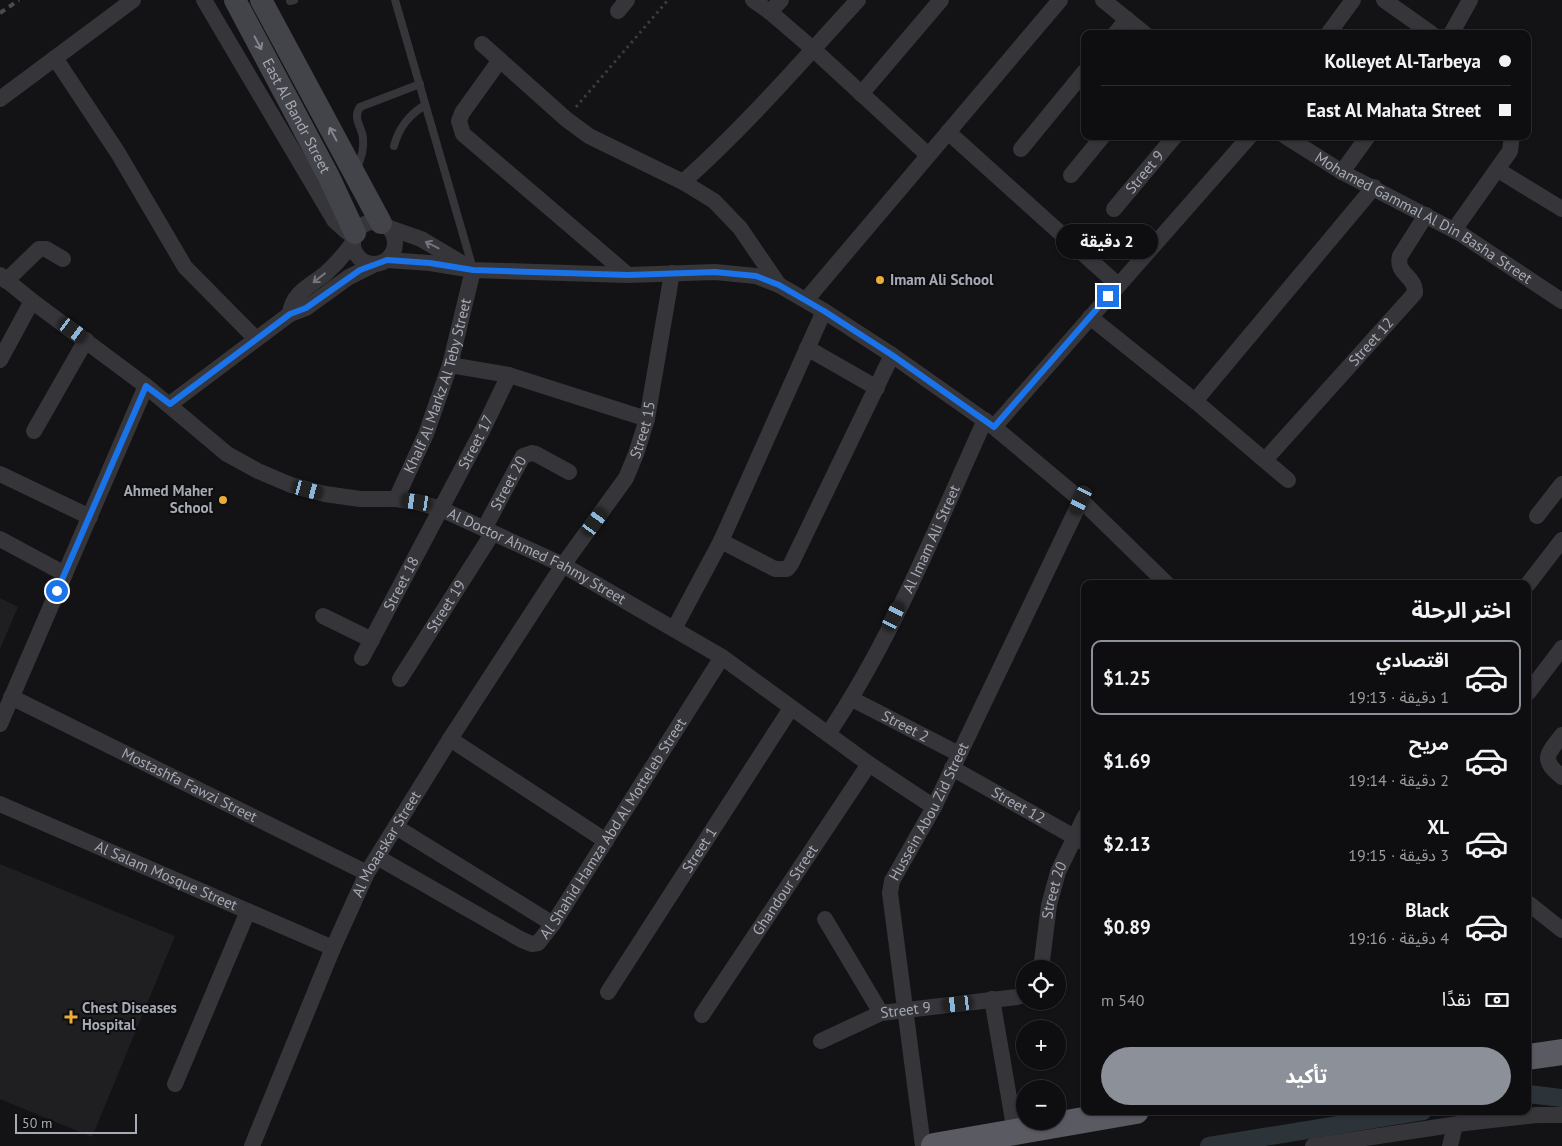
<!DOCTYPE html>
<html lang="ar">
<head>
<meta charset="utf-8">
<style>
  :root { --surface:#0e0e10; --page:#1c1c1e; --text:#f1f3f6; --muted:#9b9c9f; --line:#2e2e30; --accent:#8c9099 }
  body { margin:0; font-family:"PT Sans","Noto Sans Arabic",sans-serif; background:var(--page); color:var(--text); direction:rtl; height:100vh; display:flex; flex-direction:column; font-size:19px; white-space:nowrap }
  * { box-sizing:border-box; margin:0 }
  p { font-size:16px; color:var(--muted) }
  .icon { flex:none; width:28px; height:28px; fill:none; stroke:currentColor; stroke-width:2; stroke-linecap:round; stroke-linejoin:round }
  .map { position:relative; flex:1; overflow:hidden; direction:ltr }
  .sheet { position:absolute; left:1081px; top:580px; width:450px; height:535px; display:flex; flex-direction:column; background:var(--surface); border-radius:10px; box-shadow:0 1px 4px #0004,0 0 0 1px var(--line); direction:rtl }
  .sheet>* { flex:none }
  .hud { position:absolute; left:1081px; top:30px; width:450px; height:110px; border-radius:10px; box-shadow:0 1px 4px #0004,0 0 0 1px var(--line); direction:rtl; display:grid; align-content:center; height:110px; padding:0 20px; background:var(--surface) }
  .buttons { position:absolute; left:1016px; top:960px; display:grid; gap:10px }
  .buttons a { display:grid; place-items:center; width:50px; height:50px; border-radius:50%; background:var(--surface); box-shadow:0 1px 4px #0004,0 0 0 1px var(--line); font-size:25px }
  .scale { position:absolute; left:15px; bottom:12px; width:122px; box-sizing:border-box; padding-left:5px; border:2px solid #a6aab5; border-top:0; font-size:14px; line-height:18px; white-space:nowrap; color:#a6aab5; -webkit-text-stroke:4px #0e0e10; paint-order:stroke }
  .end { position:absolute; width:22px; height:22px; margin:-11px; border:6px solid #1a73e8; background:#fff; box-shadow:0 0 0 2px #fff }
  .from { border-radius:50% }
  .bubble { position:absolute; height:35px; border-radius:18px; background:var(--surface); box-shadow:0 1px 4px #0004,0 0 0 1px var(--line); font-size:16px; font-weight:700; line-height:35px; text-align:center; direction:rtl }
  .car { position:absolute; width:15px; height:30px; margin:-15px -8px; border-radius:6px; box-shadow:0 0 4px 1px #0007; background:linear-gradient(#222 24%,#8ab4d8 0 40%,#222 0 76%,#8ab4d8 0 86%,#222 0) }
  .hud b { display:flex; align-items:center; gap:18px; height:48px; font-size:19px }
  .hud b+b { border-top:1px solid var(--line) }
  .hud i { width:12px; height:12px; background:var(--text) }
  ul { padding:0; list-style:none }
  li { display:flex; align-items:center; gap:15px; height:75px; margin:0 10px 8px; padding:0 10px; border:2px solid transparent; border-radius:10px }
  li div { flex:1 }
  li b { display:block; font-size:19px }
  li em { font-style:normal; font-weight:700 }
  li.selected { border-color:var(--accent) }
  li>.icon { width:45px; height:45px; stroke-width:1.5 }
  h2 { padding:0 20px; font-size:22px; line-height:60px }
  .pay { display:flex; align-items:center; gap:12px; height:55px; padding:0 20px; font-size:19px }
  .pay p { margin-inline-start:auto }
  .button { display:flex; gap:10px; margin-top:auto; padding:10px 20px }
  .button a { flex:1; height:58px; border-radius:30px; background:var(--accent); color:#fff; font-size:20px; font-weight:700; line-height:58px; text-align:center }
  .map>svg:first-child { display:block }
</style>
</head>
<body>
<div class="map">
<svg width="1562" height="1146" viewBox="0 0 1562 1146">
  <rect width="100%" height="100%" fill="#131315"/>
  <g fill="#1f1f22">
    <path d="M0 598 18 607 0 649Z"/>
    <path d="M0 864 175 936 92 1137 0 1099Z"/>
  </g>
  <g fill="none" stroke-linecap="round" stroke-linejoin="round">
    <g stroke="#2c343a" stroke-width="18">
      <path d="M1528 1094 1562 1098"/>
      <path d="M1209 1146 1423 1111"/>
    </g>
    <path stroke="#3b3c41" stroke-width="3" stroke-dasharray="2.5 4" stroke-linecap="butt" d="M576 107 668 0"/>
    <g stroke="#35353a" stroke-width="8">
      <path d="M395 0 473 269"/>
      <path d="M290 1 294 0"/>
      <path d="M394 146C399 127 409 115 425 105"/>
      <path d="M356 169C361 160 364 148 363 138 362 126 352 119 360 107L420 84"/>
    </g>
    <g stroke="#35353a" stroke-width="16">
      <path d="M204 0 334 220 346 231 353 236"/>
      <path d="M753 0 770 12 813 49 928 155"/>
      <path d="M1103 0 1145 34"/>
      <path d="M1384 0 1432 34"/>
      <path d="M618 11 627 0"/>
      <path d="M770 12 781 0"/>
      <path d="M1115 34 1127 19"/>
      <path d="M1328 34 1353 0"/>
      <path d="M1451 34 1470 0"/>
      <path d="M482 44 566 119 589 136 683 182"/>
      <path d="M55 58 118 153 185 267 256 339"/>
      <path d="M500 60 462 113 459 121 463 134 628 275"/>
      <path d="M861 94 941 0"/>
      <path d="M0 99 133 0"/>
      <path d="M948 132 1118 285"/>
      <path id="s1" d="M1285 136 1342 172 1461 234 1562 301"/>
      <path d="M1021 149 1085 71"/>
      <path d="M1498 170 1562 209"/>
      <path d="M1342 172 1368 136"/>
      <path d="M1071 175 1103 136"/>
      <path id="s2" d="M1114 209 1175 136"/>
      <circle cx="374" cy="243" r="21"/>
      <path d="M387 227 421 239 465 265"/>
      <path d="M1454 230 1510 151 1512 136"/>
      <path d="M387 260 430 263 473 270 628 275 715 272 756 276 779 285 824 311 892 355 994 427 1081 500 1167 584"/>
      <path id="s3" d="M0 275 32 301 146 386 227 454 258 471 291 485 325 494 360 499H396L417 502 441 509 563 565 722 657 869 764 934 807"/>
      <path d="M6 281 39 249H46L63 259"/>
      <path d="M779 285 740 228 714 201 683 182C746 126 801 62 858 0"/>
      <path d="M806 300 1060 0"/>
      <path d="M290 314C292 293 310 286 325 274 335 265 344 255 352 244"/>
      <path d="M1090 317 1195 401 1288 480"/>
      <path d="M807 348 877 388"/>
      <path d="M0 360 32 301"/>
      <path d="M450 365 509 375 647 419"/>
      <path d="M1195 401 1374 187"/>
      <path d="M170 404 290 314 306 308 349 277 373 265"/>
      <path d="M994 427 1250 136"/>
      <path d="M34 431 86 340"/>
      <path id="s4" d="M1265 460 1415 293C1416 276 1395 274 1400 256L1426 215"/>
      <path d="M0 474 90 517"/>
      <path id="s5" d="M396 499 426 434 450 365 473 270"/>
      <path d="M1537 516 1562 484"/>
      <path id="s6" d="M484 529 523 456 532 453 536 454 569 472"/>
      <path d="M0 539 65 574"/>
      <path d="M721 541 775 569H787L791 564 892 355"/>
      <path d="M1528 584 1562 540"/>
      <path d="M323 616 372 640"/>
      <path d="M674 629 721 541 824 311"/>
      <path id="s7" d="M362 658 482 431 509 375"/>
      <path id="s8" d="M400 679 492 534"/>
      <path d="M1528 693 1562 648"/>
      <path id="s9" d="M11 697 367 873"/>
      <path id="s10" d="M852 699 959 754"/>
      <path d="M0 724 146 386"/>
      <path id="s11" d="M828 734C893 638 937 525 985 420"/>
      <path d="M1562 735C1547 755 1540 759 1562 777"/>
      <path d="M450 739 606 841"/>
      <path id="s12" d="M952 768 1085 843"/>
      <path id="s13" d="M0 804 333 948"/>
      <path d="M396 827 553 924"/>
      <path id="s14" d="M377 857 522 940 532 944 538 943 553 924 722 657"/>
      <path d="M1528 903 1562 930"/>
      <path d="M825 919 881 1013"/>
      <path id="s15" d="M1041 969 1049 905 1058 872 1085 816"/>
      <path id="s16" d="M608 992 791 708"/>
      <path d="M992 999 1015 1132"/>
      <path id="s17" d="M702 1015 869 764"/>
      <path id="s18" d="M821 1041 881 1013 1017 997 1025 994"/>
      <path d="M175 1084 248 911"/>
      <path id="s19" d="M252 1146 333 948 367 873 450 739 563 565 626 478 636 454 647 419 672 273"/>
      <path id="s20" d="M923 1146 890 893 892 881 934 807 1081 500"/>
      <path d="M1313 1146 1465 1123 1537 1115H1562"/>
      <path d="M1450 1146 1455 1125"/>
    </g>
    <g stroke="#43444a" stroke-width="22">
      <path id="s21" d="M235 0 329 177 355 233"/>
      <path d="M261 0 381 223"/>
    </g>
    <g stroke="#595a62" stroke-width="26">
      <path d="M1528 1057 1562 1052"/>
      <path d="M934 1146 1136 1111"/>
    </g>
    <path stroke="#4a4b51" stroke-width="4" stroke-dasharray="6 5" stroke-linecap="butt" d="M0 13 19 0"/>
  </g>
  <defs><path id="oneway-shaft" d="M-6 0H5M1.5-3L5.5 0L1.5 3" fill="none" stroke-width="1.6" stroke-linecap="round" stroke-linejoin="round" transform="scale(1.25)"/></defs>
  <g stroke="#838690">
    <use href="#oneway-shaft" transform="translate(258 43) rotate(62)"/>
    <use href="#oneway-shaft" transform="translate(333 134) rotate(-118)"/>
  </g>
  <g stroke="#73757e">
    <use href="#oneway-shaft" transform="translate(432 245) rotate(-153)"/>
    <use href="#oneway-shaft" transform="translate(319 278) rotate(142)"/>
  </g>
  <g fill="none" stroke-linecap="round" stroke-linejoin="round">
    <path stroke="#1a73e8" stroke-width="6" d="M57 591 146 386 170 404 290 314 306 308 360 270 387 260 430 263 473 270 628 275 715 272 756 276 779 285 824 311 892 355 994 427 1108 296"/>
  </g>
  <g fill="#eaad37" stroke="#0e0e10" stroke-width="2">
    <circle cx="880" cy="280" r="5"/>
    <circle cx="223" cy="500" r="5"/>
    <path d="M68.5 1009.5h5v5h5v5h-5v5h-5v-5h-5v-5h5z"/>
  </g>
  <g text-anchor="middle" stroke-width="4" stroke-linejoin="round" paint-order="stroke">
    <g font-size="15" fill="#a6aab5" stroke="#0e0e10">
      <text dy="5" stroke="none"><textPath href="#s21" startOffset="131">East Al Bandr Street</textPath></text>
      <text dy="5" stroke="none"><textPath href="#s2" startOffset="48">Street 9</textPath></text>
      <text dy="5" stroke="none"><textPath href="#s1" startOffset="161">Mohamed Gammal Al Din Basha Street</textPath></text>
      <text dy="5" stroke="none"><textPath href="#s4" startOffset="159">Street 12</textPath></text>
      <text dy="5" stroke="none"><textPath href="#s5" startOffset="121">Khalf Al Markz Al Teby Street</textPath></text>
      <text dy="5" stroke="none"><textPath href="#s19" startOffset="820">Street 15</textPath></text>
      <text dy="5" stroke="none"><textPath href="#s7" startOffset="244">Street 17</textPath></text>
      <text dy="5" stroke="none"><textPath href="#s6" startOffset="52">Street 20</textPath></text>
      <text dy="5" stroke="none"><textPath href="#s11" startOffset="221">Al Imam Ali Street</textPath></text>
      <text dy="5" stroke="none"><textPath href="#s3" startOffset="620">Al Doctor Ahmed Fahmy Street</textPath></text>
      <text dy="5" stroke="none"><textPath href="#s7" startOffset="84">Street 18</textPath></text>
      <text dy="5" stroke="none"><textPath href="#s8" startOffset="86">Street 19</textPath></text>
      <text dy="5" stroke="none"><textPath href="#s10" startOffset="60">Street 2</textPath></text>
      <text dy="5" stroke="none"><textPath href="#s9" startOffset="199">Mostashfa Fawzi Street</textPath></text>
      <text dy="5" stroke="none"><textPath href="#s12" startOffset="76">Street 12</textPath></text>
      <text dy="5" stroke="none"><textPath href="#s20" startOffset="346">Hussein Abou Zid Street</textPath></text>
      <text dy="5" stroke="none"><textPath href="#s14" startOffset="321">Al Shahid Hamza Abd Al Motteleb Street</textPath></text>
      <text dy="5" stroke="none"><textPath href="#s19" startOffset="331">Al Moaaskar Street</textPath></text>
      <text dy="5" stroke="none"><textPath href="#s16" startOffset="169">Street 1</textPath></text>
      <text dy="5" stroke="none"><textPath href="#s13" startOffset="181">Al Salam Mosque Street</textPath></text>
      <text dy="5" stroke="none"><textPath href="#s17" startOffset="150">Ghandour Street</textPath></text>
      <text dy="5" stroke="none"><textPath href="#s15" startOffset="80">Street 20</textPath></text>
      <text dy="5" stroke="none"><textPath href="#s18" startOffset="91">Street 9</textPath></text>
    </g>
    <g font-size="15" font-weight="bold" fill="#a6aab5" stroke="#0e0e10" text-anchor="start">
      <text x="890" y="285">Imam Ali School</text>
      <text x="213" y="496" text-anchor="end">Ahmed Maher<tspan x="213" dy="17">School</tspan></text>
      <text x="82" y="1013">Chest Diseases<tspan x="82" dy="17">Hospital</tspan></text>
    </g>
  </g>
</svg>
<div class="buttons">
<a><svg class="icon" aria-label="locate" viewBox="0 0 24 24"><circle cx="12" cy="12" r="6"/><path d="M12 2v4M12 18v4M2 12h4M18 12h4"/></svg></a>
<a>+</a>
<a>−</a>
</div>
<div class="scale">50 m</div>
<i class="end from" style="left:57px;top:591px"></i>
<i class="end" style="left:1108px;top:296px"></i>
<div class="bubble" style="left:1056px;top:224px;width:102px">2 دقيقة</div>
<i class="car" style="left:73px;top:330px;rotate:126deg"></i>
<i class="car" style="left:308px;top:490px;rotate:105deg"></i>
<i class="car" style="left:1081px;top:500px;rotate:206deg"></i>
<i class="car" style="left:417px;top:502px;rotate:278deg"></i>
<i class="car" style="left:595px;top:522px;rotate:36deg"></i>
<i class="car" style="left:894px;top:616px;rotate:26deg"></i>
<i class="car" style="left:958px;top:1004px;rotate:263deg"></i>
<div class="hud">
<b><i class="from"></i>Kolleyet Al-Tarbeya</b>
<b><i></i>East Al Mahata Street</b>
</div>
<section class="sheet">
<h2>اختر الرحلة</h2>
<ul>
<li class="selected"><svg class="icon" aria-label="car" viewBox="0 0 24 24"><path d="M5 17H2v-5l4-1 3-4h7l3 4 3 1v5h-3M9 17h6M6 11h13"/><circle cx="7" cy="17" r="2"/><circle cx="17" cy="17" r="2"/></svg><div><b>اقتصادي</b><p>1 دقيقة · 19:13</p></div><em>$1.25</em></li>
<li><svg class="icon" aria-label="car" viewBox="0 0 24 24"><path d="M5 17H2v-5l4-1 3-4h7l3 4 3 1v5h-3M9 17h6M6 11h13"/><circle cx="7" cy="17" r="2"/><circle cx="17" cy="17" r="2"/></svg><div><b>مريح</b><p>2 دقيقة · 19:14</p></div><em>$1.69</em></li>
<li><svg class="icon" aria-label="car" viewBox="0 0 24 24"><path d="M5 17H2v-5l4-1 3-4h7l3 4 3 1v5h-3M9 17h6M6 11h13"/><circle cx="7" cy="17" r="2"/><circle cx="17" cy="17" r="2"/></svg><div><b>XL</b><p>3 دقيقة · 19:15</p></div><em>$2.13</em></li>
<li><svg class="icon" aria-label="car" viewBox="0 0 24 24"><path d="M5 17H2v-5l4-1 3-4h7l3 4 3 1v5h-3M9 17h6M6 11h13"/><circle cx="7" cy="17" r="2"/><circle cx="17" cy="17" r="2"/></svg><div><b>Black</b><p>4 دقيقة · 19:16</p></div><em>$0.89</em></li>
</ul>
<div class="pay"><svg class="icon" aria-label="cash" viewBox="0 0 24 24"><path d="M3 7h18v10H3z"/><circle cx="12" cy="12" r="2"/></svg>نقدًا<p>540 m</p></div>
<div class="button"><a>تأكيد</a></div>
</section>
</div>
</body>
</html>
